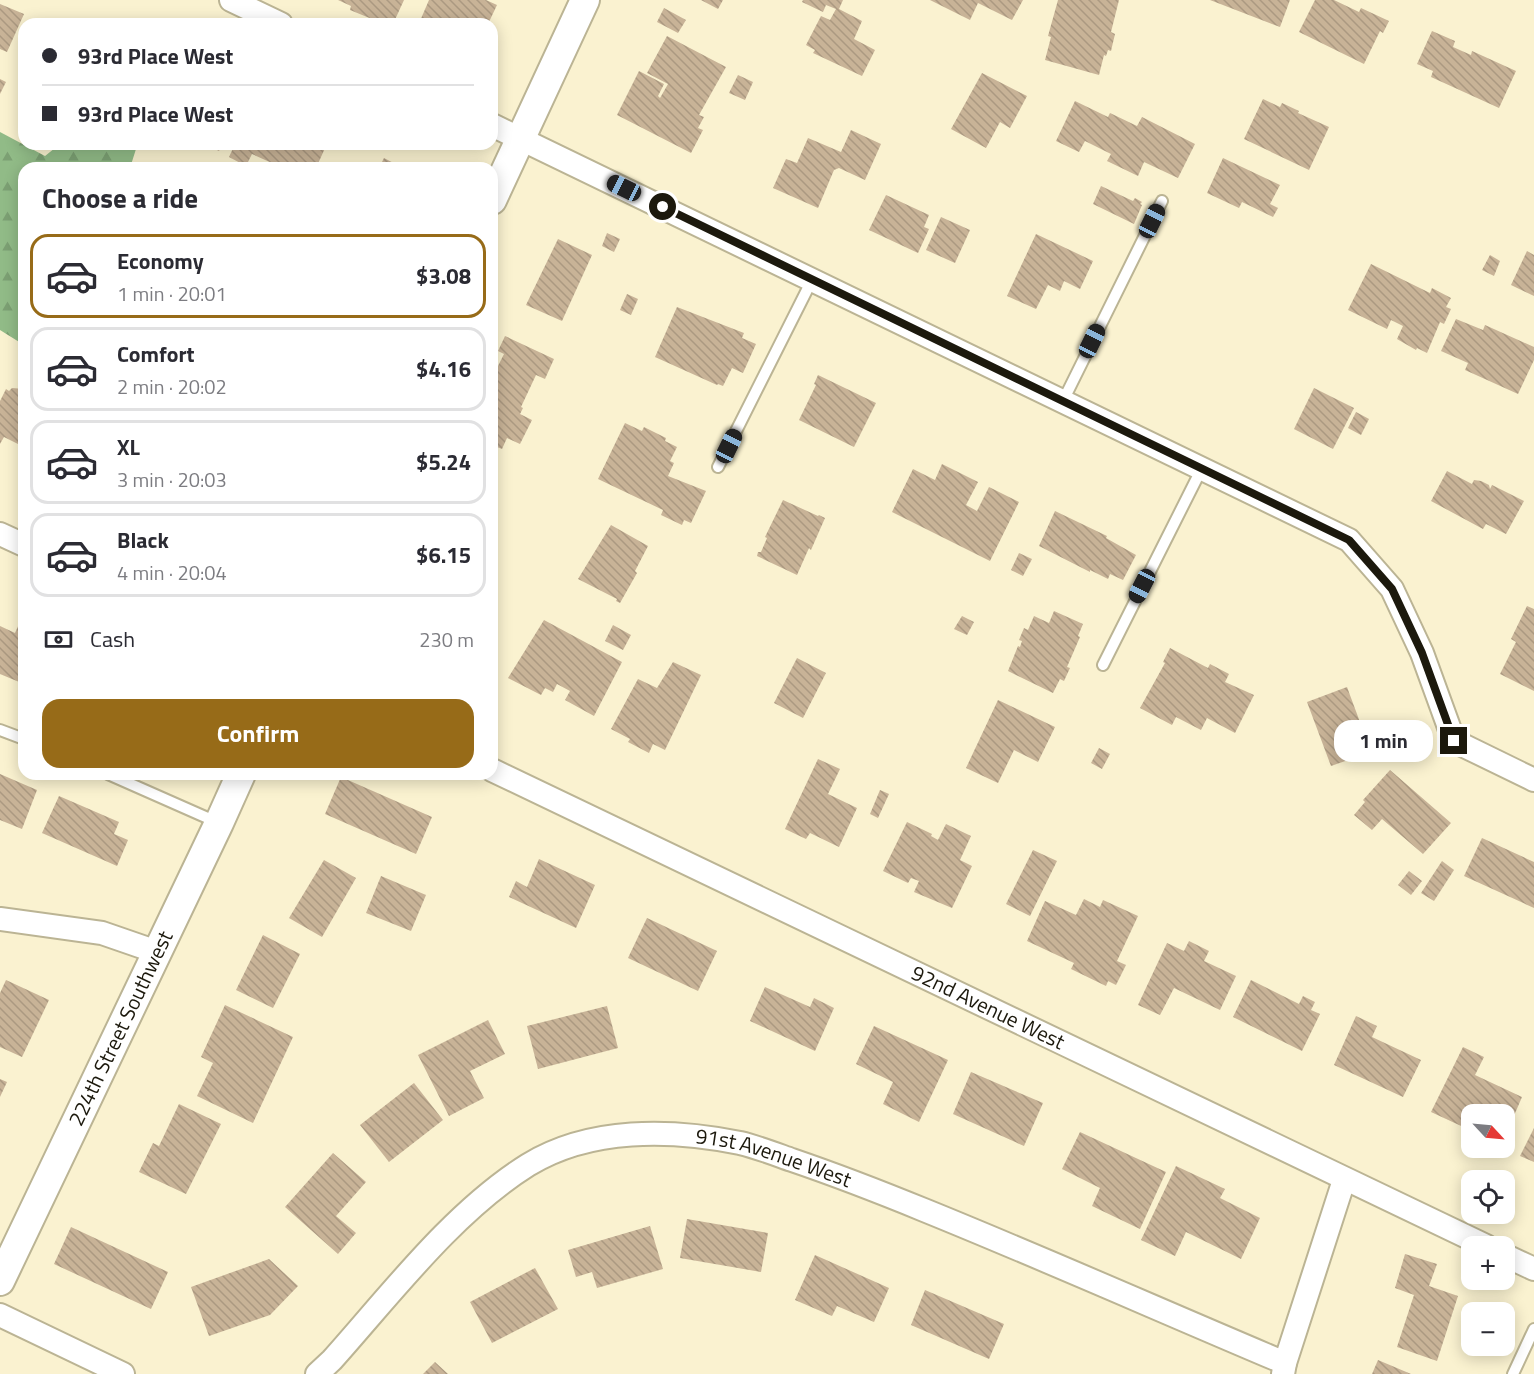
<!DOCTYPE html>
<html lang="en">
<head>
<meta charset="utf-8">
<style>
  :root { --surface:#fff; --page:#f2f2f3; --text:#2b2b33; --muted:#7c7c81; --line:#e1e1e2; --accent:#976b18 }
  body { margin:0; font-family:"Titillium Web",sans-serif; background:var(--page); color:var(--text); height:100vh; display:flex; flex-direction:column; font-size:22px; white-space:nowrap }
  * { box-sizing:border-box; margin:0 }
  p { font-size:20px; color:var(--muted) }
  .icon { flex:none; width:33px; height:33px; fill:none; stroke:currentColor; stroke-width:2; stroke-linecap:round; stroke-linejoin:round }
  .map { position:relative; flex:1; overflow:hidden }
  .side { position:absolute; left:18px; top:162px; width:480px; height:618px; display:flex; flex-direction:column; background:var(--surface); border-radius:18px; box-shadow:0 3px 15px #0003 }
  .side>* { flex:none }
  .banner { position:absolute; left:18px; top:18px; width:480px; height:132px; border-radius:18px; box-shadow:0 3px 15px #0003; display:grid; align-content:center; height:132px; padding:0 24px; background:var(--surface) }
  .needle { width:39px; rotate:116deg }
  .controls { position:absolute; left:1461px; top:1104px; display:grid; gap:12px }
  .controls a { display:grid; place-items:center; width:54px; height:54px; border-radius:12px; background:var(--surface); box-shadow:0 3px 15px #0003; font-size:30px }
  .end { position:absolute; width:27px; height:27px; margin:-14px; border:8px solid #1c190d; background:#fff; box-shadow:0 0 0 3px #fff }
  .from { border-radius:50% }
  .bubble { position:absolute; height:42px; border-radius:18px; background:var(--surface); box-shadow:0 3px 15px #0003; font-size:20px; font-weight:700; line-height:42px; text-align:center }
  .car { position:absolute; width:18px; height:36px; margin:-18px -9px; border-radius:8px; box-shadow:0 0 4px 2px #0007; background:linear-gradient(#222 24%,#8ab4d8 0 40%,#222 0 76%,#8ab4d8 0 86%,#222 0) }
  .banner b { display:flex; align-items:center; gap:21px; height:57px; font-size:22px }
  .banner b+b { border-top:2px solid var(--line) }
  .banner i { width:15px; height:15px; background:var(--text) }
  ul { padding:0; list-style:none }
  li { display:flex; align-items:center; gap:18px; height:84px; margin:0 12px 9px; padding:0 12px; border:3px solid var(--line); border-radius:18px }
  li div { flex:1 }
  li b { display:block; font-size:22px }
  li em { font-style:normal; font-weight:700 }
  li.current { border-color:var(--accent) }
  li>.icon { width:54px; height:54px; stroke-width:1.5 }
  h2 { padding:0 24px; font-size:27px; line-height:72px }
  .pay { display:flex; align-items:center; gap:15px; height:66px; padding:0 24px; font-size:22px }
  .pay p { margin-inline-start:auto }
  .button { display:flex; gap:12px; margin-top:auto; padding:12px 24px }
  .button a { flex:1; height:69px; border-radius:18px; background:var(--accent); color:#fff; font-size:24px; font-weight:700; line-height:69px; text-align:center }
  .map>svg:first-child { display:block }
</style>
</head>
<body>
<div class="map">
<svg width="1534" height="1374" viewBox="0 0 1534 1374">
  <defs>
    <pattern id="forest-firs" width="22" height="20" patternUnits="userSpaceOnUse" patternTransform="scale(1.5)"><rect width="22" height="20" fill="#91bb87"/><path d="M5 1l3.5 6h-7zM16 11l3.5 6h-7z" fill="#7ca073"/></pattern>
    <pattern id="building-back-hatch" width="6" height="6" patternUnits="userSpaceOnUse" patternTransform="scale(1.5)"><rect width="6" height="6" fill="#c8b397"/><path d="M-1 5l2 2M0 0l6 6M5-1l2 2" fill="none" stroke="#ab9981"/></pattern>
  </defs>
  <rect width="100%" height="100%" fill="#faf2d0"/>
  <path fill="url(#forest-firs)" d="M0 132 45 156 60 144H128L136 149 130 168H24V345L0 330Z"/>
  <g fill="url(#building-back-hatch)">
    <path d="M338 0H404L393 24H384L350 10 351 6Z"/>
    <path d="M429 0H486L497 5 488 24H425L420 21Z"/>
    <path d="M701 0H723L718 9Z"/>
    <path d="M803 0H843L839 9 862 21 854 39 875 50 862 76 813 53 815 50 806 45 821 16 830 20 836 9 826 5 823 12 802 2Z"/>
    <path d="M930 0H1023L1012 20 978 3 970 20Z"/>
    <path d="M1058 0H1119L1111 32 1115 34 1111 51 1108 50 1106 56 1104 55 1099 75 1045 60 1051 37 1048 36Z"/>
    <path d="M1210 0H1290L1280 27Z"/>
    <path d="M1315 0H1334L1359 12 1361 8 1389 21 1383 33 1380 31 1364 64 1299 32Z"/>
    <path d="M0 4 24 14 7 52 0 49Z"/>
    <path d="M664 8 686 20 678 33 657 22Z"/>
    <path d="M1432 31 1455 41 1453 47 1471 55 1472 51 1516 71 1499 108 1431 77 1433 71 1417 64Z"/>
    <path d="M667 36 726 67 699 115 704 117 698 128 703 130 691 153 617 115 639 71 664 84 658 96 660 98 668 84 647 73Z"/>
    <path d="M982 73 1027 96 1010 128 1000 122 986 148 951 129Z"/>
    <path d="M738 75 753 82 745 100 729 93Z"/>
    <path d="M0 79 6 82 0 94Z"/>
    <path d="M1263 99 1280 107 1282 103 1299 111 1298 113 1329 127 1309 170 1244 139Z"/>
    <path d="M1075 101 1108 117 1110 113 1137 126 1142 117 1195 144 1178 178 1144 162 1138 176 1107 161 1111 154 1085 141 1079 152 1056 141Z"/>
    <path d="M851 130 881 144 865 180 839 168 834 170 818 208 773 188 786 159 797 163 808 138 841 152Z"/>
    <path d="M204 144H222L219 151Z"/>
    <path d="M235 144H323L326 146 316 168H283L252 154 246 166 229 157Z"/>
    <path d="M384 158 403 168H379Z"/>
    <path d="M1223 158 1280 185 1270 204 1278 208 1273 217 1242 202 1239 208 1207 193Z"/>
    <path d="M1101 186 1133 201 1135 198 1142 202 1140 204 1142 205 1134 224 1093 204Z"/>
    <path d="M886 195 929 215 924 227 929 229 918 253 869 230Z"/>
    <path d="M941 217 970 230 955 263 926 250Z"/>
    <path d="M607 233 620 239 614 252 602 246Z"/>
    <path d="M1036 234 1093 261 1080 289 1064 281 1060 291 1048 285 1036 309 1007 296Z"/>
    <path d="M558 239 592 255 562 321 526 305Z"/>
    <path d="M1527 251 1534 255V296L1511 285Z"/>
    <path d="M1490 255 1500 261 1494 276 1482 270Z"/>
    <path d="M1371 264 1430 293 1432 288 1451 298 1446 307 1451 309 1444 324 1440 322 1427 353 1417 348 1416 350 1397 339 1403 326 1391 320 1387 329 1348 310Z"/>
    <path d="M627 294 638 299 631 315 620 310Z"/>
    <path d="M677 307 744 333 742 338 756 344 743 373 732 368 723 386 718 384 717 385 655 357Z"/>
    <path d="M1456 319 1483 330 1485 325 1534 347V360L1518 394 1465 370 1468 363 1441 351Z"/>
    <path d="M505 336 554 359 545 379 536 375 521 407 523 408 520 414 532 420 520 444 507 438 502 449 492 445V378L504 354 498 351Z"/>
    <path d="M818 375 876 403 854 447 799 420 816 385 814 384Z"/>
    <path d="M12 388 24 389V447L4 437 0 444V401L6 389 9 391Z"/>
    <path d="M1314 388 1354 408 1333 449 1294 429Z"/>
    <path d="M1356 412 1369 419 1361 435 1348 428Z"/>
    <path d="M625 423 642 431 644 427 666 438 665 441 677 447 670 461 674 463 668 476 706 491 691 523 684 520 682 525 661 515 663 510 598 479Z"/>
    <path d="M942 464 978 482 966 505 977 511 989 487 1019 502 990 561 892 512 913 469 935 480Z"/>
    <path d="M1447 471 1472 484 1474 480 1481 481 1489 485 1490 489 1492 485 1524 501 1506 534 1486 524 1483 529 1431 501Z"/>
    <path d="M783 500 818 516 819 515 825 518 811 550 809 548 797 575 757 556 758 552H761L767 538 765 537Z"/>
    <path d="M1055 511 1107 536 1106 538 1136 555 1123 580 1110 574 1108 579 1090 570V572L1039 546Z"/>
    <path d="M611 525 648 546 635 571 637 573 620 603 616 601 617 599 578 579Z"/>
    <path d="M1019 553 1032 559 1023 576 1011 570Z"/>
    <path d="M1527 606 1534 609V691L1500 674 1516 642 1511 639Z"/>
    <path d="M1054 611 1083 624 1078 636 1080 637 1067 667 1070 668 1064 681 1060 679 1053 693 1008 671 1018 646 1020 647 1022 641 1019 640 1024 628 1028 630 1034 616 1049 623Z"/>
    <path d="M962 616 974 622 967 635 954 629Z"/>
    <path d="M544 620 622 662 594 716 565 700 570 691 557 684 553 692 545 688 541 695 508 678Z"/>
    <path d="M19 624 24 626V684L0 674V626L15 633Z"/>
    <path d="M613 625 631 635 623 650 605 641Z"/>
    <path d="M1170 648 1208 668 1210 664 1229 674 1225 682 1254 695 1235 733 1207 718 1201 730 1176 717 1172 725 1140 708 1165 663 1163 662Z"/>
    <path d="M797 658 826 673 803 718 774 703Z"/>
    <path d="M673 662 701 675 665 750 653 744 649 753 628 742 630 739 611 729 638 679 657 688Z"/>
    <path d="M1347 687 1371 752 1331 766 1307 702Z"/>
    <path d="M998 700 1055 727 1038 762 1014 750 998 783 966 768Z"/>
    <path d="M1099 748 1110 754 1102 769 1091 763Z"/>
    <path d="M818 759 840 769 828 794 857 808 839 847 810 833 806 839 785 829Z"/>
    <path d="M1390 770 1451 823 1423 854 1382 819 1372 830 1354 815 1365 802 1363 800Z"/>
    <path d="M0 774 37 790 22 829 0 820Z"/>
    <path d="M341 777 432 817 416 854 325 814Z"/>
    <path d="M880 790 889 794 878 818 870 814Z"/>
    <path d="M59 796 119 822 114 834 128 840 117 866 42 833Z"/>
    <path d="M907 822 932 834 931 836 938 840 946 824 971 836 960 860 972 866 952 908 914 892 919 881 911 878 908 883 883 871Z"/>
    <path d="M1482 838 1534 862V908L1464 876Z"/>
    <path d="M1033 850 1057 861 1030 916 1006 904Z"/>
    <path d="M539 859 595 885 576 928 509 897 516 881 527 887Z"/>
    <path d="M324 860 356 878 322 937 289 918Z"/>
    <path d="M1442 861 1454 870 1434 901 1421 893Z"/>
    <path d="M1409 871 1422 881 1411 895 1398 885Z"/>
    <path d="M381 876 426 895 411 931 366 913Z"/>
    <path d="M1084 899 1100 907 1103 900 1138 916 1117 961 1126 965 1116 985 1108 981 1106 986 1071 969 1074 963 1027 941 1045 901 1076 915Z"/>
    <path d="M647 918 717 951 698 991 628 958Z"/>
    <path d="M263 935 300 954 273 1008 236 990Z"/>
    <path d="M1189 941 1209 951 1204 961 1236 976 1220 1010 1174 988 1160 1015 1138 1005 1167 943 1184 951Z"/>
    <path d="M6 980 49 1000 22 1057 0 1047V993Z"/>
    <path d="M1251 980 1299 1004 1303 996 1315 1002 1311 1010 1320 1014 1302 1051 1233 1017Z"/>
    <path d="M765 987 810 1007 814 998 834 1008 815 1051 750 1021Z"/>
    <path d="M225 1005 293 1037 253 1123 197 1096 213 1063 201 1057Z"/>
    <path d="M607 1006 618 1048 538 1069 527 1026Z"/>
    <path d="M1356 1016 1377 1026 1372 1037 1421 1060 1403 1097 1334 1065Z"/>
    <path d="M488 1020 505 1054 470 1071 484 1098 449 1116 418 1055Z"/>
    <path d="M874 1026 948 1060 919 1122 883 1104 893 1082 856 1064Z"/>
    <path d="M1463 1047 1484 1057 1475 1075 1522 1097 1504 1139V1114H1472V1131L1431 1112Z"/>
    <path d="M971 1072 1043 1103 1024 1146 953 1114Z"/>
    <path d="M0 1079 7 1082 0 1097Z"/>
    <path d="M414 1083 443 1120 389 1162 360 1125Z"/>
    <path d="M179 1104 221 1124 186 1194 139 1172 153 1143 159 1146Z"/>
    <path d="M1534 1128V1162L1520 1156Z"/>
    <path d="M1080 1132 1166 1172 1140 1229 1092 1206 1100 1188 1062 1169Z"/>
    <path d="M333 1153 366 1182 336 1216 356 1233 338 1254 285 1207Z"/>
    <path d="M1176 1166 1225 1189 1220 1198 1260 1218 1241 1259 1186 1232 1175 1256 1141 1240Z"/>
    <path d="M687 1219 768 1233 761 1272 680 1258Z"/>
    <path d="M650 1226 663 1269 597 1288 592 1272 576 1277 568 1250Z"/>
    <path d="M71 1227 168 1272 151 1309 54 1264Z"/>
    <path d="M1405 1254 1437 1264 1429 1286 1458 1296 1437 1361 1397 1347 1414 1295 1395 1288Z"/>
    <path d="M815 1255 889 1288 874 1322 837 1306 832 1316 795 1300Z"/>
    <path d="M269 1259 298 1286 270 1315 209 1336 191 1287Z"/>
    <path d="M535 1268 558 1309 492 1343 470 1302Z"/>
    <path d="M925 1290 1004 1324 989 1359 911 1325Z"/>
    <path d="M1378 1360 1411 1374H1372Z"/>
    <path d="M435 1362 448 1374H423Z"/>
  </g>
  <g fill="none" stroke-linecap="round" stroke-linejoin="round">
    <defs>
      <g id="service">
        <path d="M1063 401 1162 201"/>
        <path d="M718 467 812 280"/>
        <path d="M1103 665 1202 468"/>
        <path d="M0 730 24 739"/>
        <path d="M108 774 219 823"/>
        <path d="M1513 1374 1534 1329"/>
      </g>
      <g id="minor">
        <path d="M231 0 281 24"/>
        <path d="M492 125 1349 540 1392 589 1422 653 1454 741 1534 780"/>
        <path d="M0 534 24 545"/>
        <path id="s1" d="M492 770 1486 1246"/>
        <path d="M0 919 102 933 157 952"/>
        <path d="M1504 1255 1534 1269"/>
        <path d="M0 1315 123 1374"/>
        <path id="s2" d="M317 1374 332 1360C391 1294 453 1212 528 1165 590 1127 671 1129 740 1143 757 1147 775 1154 792 1160 836 1175 880 1192 924 1210 1045 1259 1164 1312 1285 1363"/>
        <path d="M1283 1374 1285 1363 1344 1180"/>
      </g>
      <g id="tertiary">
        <path d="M492 200 585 0"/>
        <path id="s3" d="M0 1281 219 823 241 774"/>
      </g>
    </defs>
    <use href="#service" stroke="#bbb494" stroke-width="14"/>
    <use href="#minor" stroke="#bbb494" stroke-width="26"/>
    <use href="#tertiary" stroke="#bbb494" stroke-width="32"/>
    <use href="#service" stroke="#fff" stroke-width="10"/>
    <use href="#minor" stroke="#fff" stroke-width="22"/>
    <use href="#tertiary" stroke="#fff" stroke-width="28"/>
  </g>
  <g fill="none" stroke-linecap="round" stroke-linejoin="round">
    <path stroke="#1c190d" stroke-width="8" d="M663 207 1349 540 1392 589 1422 653 1454 741"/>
  </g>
  <g text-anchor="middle" stroke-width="5" stroke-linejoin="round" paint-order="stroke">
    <g font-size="21" fill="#1c190d" stroke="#fff">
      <text dy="7" stroke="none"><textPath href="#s1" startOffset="550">92nd Avenue West</textPath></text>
      <text dy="7" stroke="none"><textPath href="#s3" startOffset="280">224th Street Southwest</textPath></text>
      <text dy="7" stroke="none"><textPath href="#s2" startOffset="552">91st Avenue West</textPath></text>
    </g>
  </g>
</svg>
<div class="controls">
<a><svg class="needle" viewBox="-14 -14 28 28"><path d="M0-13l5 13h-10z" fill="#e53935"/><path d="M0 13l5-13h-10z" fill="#7c7c81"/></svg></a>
<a><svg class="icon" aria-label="locate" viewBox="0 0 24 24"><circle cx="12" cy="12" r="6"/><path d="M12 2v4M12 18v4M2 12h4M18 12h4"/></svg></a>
<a>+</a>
<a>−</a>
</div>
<i class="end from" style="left:663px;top:207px"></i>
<i class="end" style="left:1454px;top:741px"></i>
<div class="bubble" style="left:1334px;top:720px;width:99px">1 min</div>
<i class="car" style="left:624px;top:188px;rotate:296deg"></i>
<i class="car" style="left:1152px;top:221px;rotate:26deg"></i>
<i class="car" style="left:1092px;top:341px;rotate:26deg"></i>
<i class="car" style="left:729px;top:446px;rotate:26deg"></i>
<i class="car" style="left:1142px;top:586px;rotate:207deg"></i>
<div class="banner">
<b><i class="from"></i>93rd Place West</b>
<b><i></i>93rd Place West</b>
</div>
<section class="side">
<h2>Choose a ride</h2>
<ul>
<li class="current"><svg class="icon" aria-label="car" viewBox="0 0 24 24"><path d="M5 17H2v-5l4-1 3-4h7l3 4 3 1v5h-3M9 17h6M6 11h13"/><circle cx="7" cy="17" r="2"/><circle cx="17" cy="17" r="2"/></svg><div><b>Economy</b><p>1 min · 20:01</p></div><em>$3.08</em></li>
<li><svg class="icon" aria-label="car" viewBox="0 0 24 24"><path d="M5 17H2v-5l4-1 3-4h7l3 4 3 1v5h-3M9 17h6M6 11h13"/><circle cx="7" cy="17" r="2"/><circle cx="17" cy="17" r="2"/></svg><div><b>Comfort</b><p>2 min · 20:02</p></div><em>$4.16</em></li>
<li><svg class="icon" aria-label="car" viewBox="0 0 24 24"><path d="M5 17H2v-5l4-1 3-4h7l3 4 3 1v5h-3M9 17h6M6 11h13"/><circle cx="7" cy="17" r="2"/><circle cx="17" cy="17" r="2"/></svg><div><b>XL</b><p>3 min · 20:03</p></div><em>$5.24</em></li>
<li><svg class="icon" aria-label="car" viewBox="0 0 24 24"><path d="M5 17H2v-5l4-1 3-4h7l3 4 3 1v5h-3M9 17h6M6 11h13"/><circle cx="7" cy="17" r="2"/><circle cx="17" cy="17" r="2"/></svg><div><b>Black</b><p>4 min · 20:04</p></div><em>$6.15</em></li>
</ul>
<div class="pay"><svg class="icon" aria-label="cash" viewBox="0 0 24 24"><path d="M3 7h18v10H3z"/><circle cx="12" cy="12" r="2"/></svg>Cash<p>230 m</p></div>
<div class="button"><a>Confirm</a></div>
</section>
</div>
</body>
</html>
